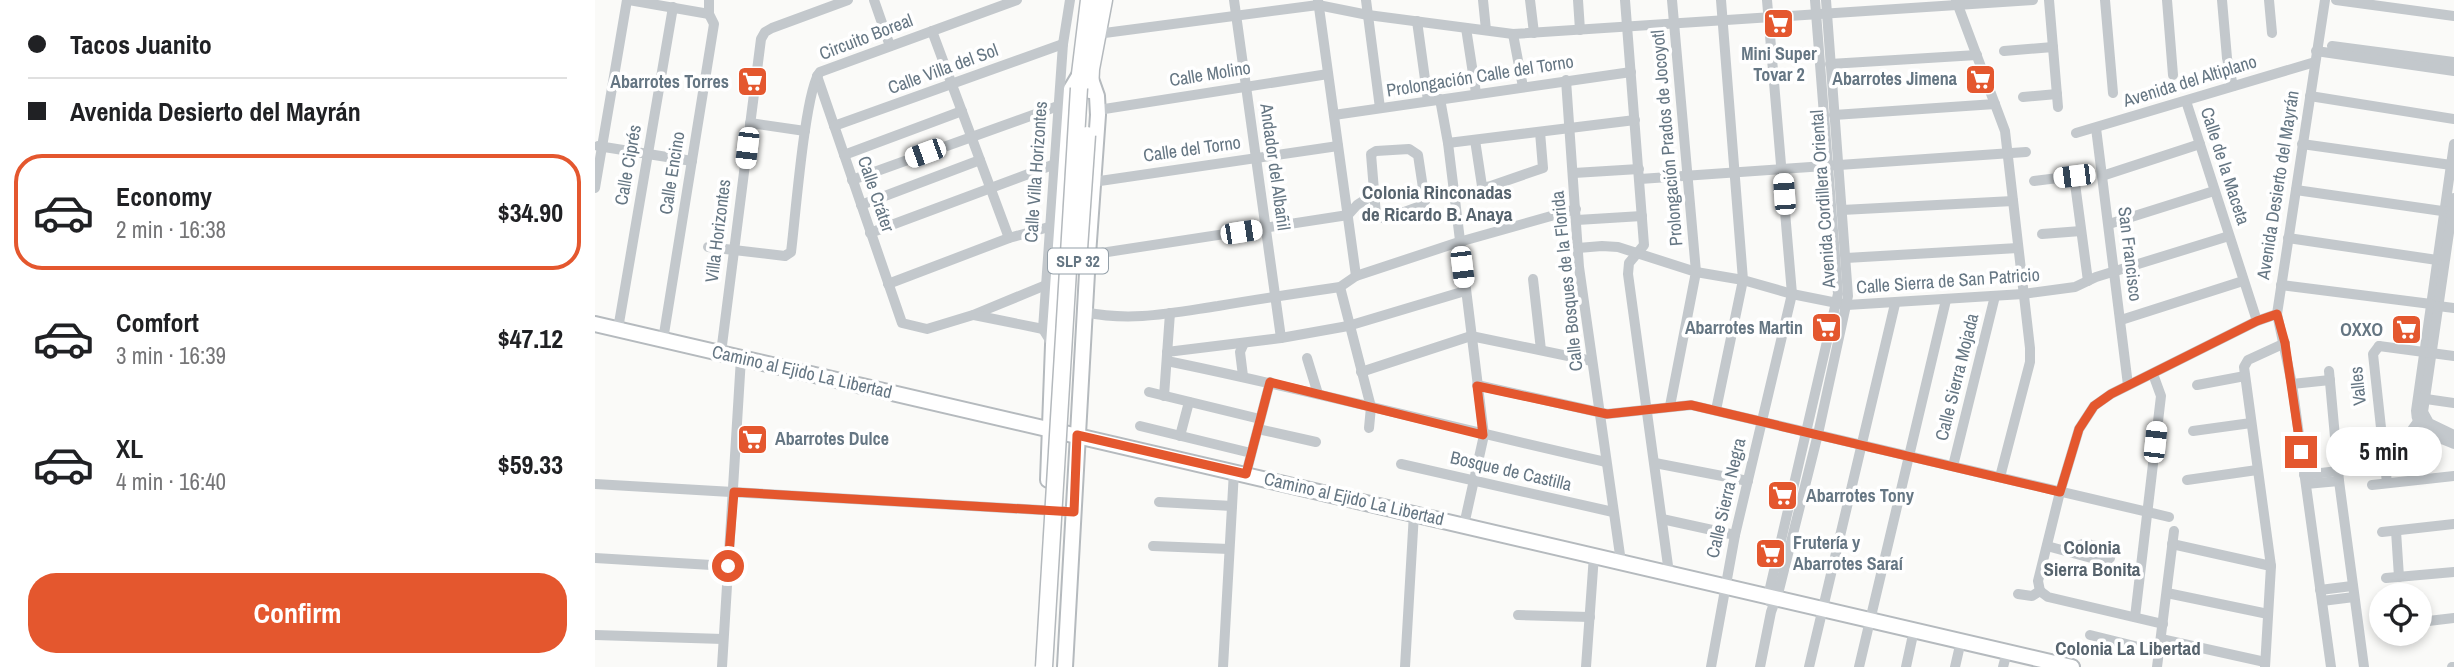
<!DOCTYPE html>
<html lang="en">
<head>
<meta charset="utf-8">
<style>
  :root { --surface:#fff; --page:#f2f2f2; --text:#202124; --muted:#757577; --line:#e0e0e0; --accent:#e4572e }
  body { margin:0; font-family:"Archivo Narrow",sans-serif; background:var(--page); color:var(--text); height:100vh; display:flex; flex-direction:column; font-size:26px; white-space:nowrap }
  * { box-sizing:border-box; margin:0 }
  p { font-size:23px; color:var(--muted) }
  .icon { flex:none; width:38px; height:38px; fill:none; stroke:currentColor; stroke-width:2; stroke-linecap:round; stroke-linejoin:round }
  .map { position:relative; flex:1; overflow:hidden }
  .side { display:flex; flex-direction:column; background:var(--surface); width:595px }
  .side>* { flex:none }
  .banner { display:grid; align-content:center; height:154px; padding:0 28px; background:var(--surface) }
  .buttons { position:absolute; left:1774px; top:583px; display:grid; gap:14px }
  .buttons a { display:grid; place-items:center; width:63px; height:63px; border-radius:50%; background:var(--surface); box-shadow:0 4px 10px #0003; font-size:35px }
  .end { position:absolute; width:32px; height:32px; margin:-16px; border:9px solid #e4572e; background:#fff; box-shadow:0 0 0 4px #fff }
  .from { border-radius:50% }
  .bubble { position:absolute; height:49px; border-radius:24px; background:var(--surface); box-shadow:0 4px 10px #0003; font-size:23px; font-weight:800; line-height:49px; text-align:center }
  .car { position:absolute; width:21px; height:42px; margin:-21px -10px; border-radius:9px; box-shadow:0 0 5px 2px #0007; background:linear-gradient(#fff 24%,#345 0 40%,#fff 0 76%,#345 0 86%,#fff 0) }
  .banner b { display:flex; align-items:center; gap:24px; height:66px; font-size:26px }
  .banner b+b { border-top:2px solid var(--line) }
  .banner i { width:18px; height:18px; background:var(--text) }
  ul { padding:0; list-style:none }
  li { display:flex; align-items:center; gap:21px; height:116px; margin:0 14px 10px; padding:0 14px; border:4px solid transparent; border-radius:28px }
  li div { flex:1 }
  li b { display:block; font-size:26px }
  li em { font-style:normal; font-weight:800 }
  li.active { border-color:var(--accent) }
  li>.icon { width:63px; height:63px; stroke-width:1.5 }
  .button { display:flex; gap:14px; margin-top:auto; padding:14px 28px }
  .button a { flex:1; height:80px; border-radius:28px; background:var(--accent); color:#fff; font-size:28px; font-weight:800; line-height:80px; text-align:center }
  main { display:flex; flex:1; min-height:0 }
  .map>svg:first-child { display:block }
</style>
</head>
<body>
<main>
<section class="side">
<div class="banner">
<b><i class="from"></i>Tacos Juanito</b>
<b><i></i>Avenida Desierto del Mayrán</b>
</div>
<ul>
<li class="active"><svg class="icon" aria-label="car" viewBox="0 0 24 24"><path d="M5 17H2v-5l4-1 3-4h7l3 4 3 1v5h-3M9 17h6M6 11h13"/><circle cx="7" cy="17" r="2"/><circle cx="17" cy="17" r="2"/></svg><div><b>Economy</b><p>2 min · 16:38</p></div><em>$34.90</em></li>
<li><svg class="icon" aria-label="car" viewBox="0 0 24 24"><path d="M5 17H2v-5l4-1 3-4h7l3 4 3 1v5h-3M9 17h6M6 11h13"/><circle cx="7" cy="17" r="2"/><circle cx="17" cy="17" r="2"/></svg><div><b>Comfort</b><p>3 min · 16:39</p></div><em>$47.12</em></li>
<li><svg class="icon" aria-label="car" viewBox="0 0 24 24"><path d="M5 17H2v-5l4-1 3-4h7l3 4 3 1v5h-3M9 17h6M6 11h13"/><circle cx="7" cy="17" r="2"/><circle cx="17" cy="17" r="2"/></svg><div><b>XL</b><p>4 min · 16:40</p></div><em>$59.33</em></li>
</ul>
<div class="button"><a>Confirm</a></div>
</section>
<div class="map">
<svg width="1859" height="667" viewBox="0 0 1859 667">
  <rect width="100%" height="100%" fill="#fafaf8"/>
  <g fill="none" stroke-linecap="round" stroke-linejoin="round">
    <defs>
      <g id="major">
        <path d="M0 324 1477 667"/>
        <path d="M453 480 458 345 476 89 485 74"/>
        <path d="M470 667 493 255 503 115 502 96 496 79"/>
      </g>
      <g id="highway">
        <path d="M485 74 494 0"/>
        <path d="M495 90 496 69 509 0"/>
      </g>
    </defs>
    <use href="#major" stroke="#b5babe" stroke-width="18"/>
    <use href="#highway" stroke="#b4b9bd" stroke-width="19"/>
    <g stroke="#c3c8cc" stroke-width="10">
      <path d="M34 0 114 14"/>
      <path d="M279 0 295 46"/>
      <path d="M639 0 686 338"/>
      <path d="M723 0 761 276"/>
      <path d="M771 0 785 108"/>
      <path d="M888 0 891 30"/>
      <path d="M935 0 939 33"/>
      <path d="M983 0 985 30"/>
      <path d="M1030 0 1049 245 1034 263 1033 274 1074 573"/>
      <path d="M1361 0 1410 131 1435 348V362L1405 477"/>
      <path d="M1454 0 1463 107"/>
      <path d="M1510 0 1518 93"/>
      <path d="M1572 0 1578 75"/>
      <path d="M1627 0 1632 58 1638 86"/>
      <path d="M1674 0 1677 33"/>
      <path d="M1730 0 1682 314 1697 384 1736 667"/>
      <path d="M1741 0 1859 16"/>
      <path d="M822 21 833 101"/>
      <path d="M871 28 881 93"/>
      <path d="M337 31 414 238"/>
      <path d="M502 34 723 5 773 15 918 34 1438 0"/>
      <path d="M918 34 928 87"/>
      <path d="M1737 46 1859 62"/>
      <path d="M1409 51 1458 47"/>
      <path d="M1721 51 1859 71"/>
      <path d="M1235 64 1382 55"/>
      <path d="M222 76 307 323 332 329 378 315 463 280"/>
      <path d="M971 80 984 267 1026 562"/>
      <path d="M1715 96 1859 119"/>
      <path d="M1428 97 1462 94"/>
      <path d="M845 99 853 143 889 435 869 525"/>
      <path d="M1591 101 1662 321"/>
      <path d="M503 110 733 74"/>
      <path d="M739 115 1036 72"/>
      <path d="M1239 115 1400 104"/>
      <path d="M155 123 210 131"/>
      <path d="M239 126 468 44"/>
      <path d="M1501 128 1533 385"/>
      <path d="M1481 133 1720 62"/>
      <path d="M880 140 887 186 893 187 948 168 945 132"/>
      <path d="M853 143 1040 120"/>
      <path d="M1707 144 1856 165"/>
      <path d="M1859 144 1821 411C1821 432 1843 437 1859 444"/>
      <path d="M3 146 97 161"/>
      <path d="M814 149 823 155 830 201 823 207 790 219 781 215 776 154 781 151Z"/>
      <path d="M249 155 367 111"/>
      <path d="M979 173 1044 169"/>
      <path d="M1507 176 1605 144"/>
      <path d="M1045 179 1431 152"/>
      <path d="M257 180 463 106"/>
      <path d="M1439 181 1479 176 1493 281"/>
      <path d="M498 182 743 146"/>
      <path d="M0 188 32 0"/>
      <path d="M828 189 859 192"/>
      <path d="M1701 190 1854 212"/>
      <path d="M1859 198 1828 412 1834 423 1859 435"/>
      <path d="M266 205 385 160"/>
      <path d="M1247 210 1418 201"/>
      <path d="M982 220 1047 216"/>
      <path d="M1514 224 1619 191"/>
      <path d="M275 233 460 164"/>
      <path d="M1447 234 1486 231"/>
      <path d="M1693 238 1842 260"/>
      <path d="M113 247 190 256 196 252C200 222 210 88 225 72L422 0"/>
      <path d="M983 248 1007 246 1023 247 1101 272 1148 280 1197 294 1252 305 1428 294 1480 287 1501 277 1634 236"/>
      <path d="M493 255 753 215 762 205 779 194"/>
      <path d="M1251 258 1423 248"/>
      <path d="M938 279 946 350"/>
      <path d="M293 284 414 238 461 225"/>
      <path d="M1686 285 1836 304"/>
      <path d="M745 287 776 407 774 428"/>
      <path d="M1843 306 1859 308"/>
      <path d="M490 312C536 322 576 313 623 306 663 299 704 293 745 287L761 276 864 242 981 209"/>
      <path d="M379 315 448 329"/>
      <path d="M1526 320 1648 281"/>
      <path d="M23 329 78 7"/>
      <path d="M68 340 119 24 114 14V0"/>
      <path d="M458 345 448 329 468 44 475 0"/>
      <path d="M1784 346 1778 354 1792 483"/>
      <path d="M1784 346 1859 356"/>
      <path d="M572 352 686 338 753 326 870 291"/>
      <path d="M126 353 166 39 170 32 177 28 253 0"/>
      <path d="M712 358 723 394"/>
      <path d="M572 361C719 391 864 429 1011 462"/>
      <path d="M1734 371 1744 481 1769 667"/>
      <path d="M766 372 876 336 997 361"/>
      <path d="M648 376 645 352 649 343"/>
      <path d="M1697 384 1735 380"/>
      <path d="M882 385 1012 414 1096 405 1574 517"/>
      <path d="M1602 385 1650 376"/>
      <path d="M554 392 665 419"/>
      <path d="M569 396 575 313"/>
      <path d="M1824 398 1859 403"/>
      <path d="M1075 406 1101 272 1077 0"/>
      <path d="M1121 410 1148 280 1126 0"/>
      <path d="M545 426 656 453"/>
      <path d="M663 429 721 442"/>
      <path d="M1598 431 1656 423"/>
      <path d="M585 436 594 402"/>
      <path d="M1060 463 1153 481"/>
      <path d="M806 464 1018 512"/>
      <path d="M1358 466 1400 296"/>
      <path d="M1789 468 1822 423 1827 419"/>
      <path d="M651 474 675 382"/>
      <path d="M1709 475 1743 471"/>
      <path d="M1592 480 1662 470"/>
      <path d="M0 484 479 512"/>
      <path d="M1711 484 1744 481"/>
      <path d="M1777 485 1859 476"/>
      <path d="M564 502 637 506"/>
      <path d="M1067 519 1140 535"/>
      <path d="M1801 531 1804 577"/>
      <path d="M1787 532 1859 524"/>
      <path d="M1577 544 1676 566"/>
      <path d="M558 546 634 549"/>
      <path d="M1452 546 1511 562 1515 558 1516 553C1511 549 1495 543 1488 544 1483 545 1482 549 1480 553"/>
      <path d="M0 558 133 566"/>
      <path d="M1791 578 1859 572"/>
      <path d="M1725 590 1757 586"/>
      <path d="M1445 591 1443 581 1465 492 1484 429 1499 406 1516 394 1662 321 1682 314"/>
      <path d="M1445 591 1453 597 1568 624"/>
      <path d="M1572 593 1673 614"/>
      <path d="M1423 594 1437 596 1445 591"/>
      <path d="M1727 601 1759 597"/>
      <path d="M1175 602V588L1243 294 1220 0"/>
      <path d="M923 615 995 617"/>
      <path d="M1540 617 1566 396 1558 374"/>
      <path d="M1825 622 1859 618"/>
      <path d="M0 635 128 639"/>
      <path d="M1495 635 1564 652"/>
      <path d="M1566 639 1670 662"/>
      <path d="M127 667 146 358"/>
      <path d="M628 667 639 471"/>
      <path d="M810 667 819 513"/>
      <path d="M991 667 999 555"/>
      <path d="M1116 667 1140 535 1197 294 1172 0"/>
      <path d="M1165 667 1176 612 1184 590 1223 434 1253 296 1231 0"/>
      <path d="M1214 667 1300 304"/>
      <path d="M1264 667 1351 300"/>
      <path d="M1311 667 1319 630"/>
      <path d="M1360 667 1366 641"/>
      <path d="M1408 667 1412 652"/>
      <path d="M1562 667 1579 531"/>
      <path d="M1670 667 1676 566 1649 367 1653 360 1690 343"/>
      <path d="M1857 667H1859"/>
    </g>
    <use href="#major" stroke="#fff" stroke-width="14"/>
    <use href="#highway" stroke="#fff" stroke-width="16"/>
    <defs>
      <g id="highway-bridge">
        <path d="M484 249 492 135"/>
        <path d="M449 667 484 88"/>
      </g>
    </defs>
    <use href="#highway-bridge" stroke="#b4b9bd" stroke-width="19" stroke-linecap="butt"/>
    <use href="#highway-bridge" stroke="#fff" stroke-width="16"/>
  </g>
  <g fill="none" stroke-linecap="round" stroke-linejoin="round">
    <path stroke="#e4572e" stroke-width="9" d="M133 566 139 492 479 512 482 435 651 474 675 382 888 435 882 386 1012 414 1096 405 1465 492 1484 429 1499 406 1516 394 1662 321 1682 314 1690 343 1706 452"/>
  </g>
  <defs>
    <symbol id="supermarket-square" viewBox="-11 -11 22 22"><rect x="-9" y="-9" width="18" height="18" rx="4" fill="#e4572e" stroke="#fff"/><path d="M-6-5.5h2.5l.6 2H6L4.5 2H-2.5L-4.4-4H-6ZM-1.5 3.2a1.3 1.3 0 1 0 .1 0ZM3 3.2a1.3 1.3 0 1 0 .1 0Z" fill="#fff"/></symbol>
  </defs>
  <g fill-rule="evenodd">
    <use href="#supermarket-square" x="1166" y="6" width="35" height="35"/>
    <use href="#supermarket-square" x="1368" y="62" width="35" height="35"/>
    <use href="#supermarket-square" x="140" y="64" width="35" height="35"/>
    <use href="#supermarket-square" x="1214" y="310" width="35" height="35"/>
    <use href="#supermarket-square" x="1794" y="312" width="35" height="35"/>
    <use href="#supermarket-square" x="140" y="422" width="35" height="35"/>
    <use href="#supermarket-square" x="1170" y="478" width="35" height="35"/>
    <use href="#supermarket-square" x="1158" y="536" width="35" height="35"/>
  </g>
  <g text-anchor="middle" stroke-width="7" stroke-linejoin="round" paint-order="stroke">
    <rect fill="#fff" stroke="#939fa8" stroke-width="2" x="453" y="248.5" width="60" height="25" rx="5"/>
    <g font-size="16" font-weight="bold" fill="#657683">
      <text x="483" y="267">SLP 32</text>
    </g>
    <g font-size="18" fill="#657683" stroke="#fff">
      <text transform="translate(271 37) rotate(-21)" y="6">Circuito Boreal</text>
      <text transform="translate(348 69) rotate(-20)" y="6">Calle Villa del Sol</text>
      <text transform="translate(615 74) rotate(-9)" y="6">Calle Molino</text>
      <text transform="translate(885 76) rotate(-9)" y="6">Prolongación Calle del Torno</text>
      <text transform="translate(1595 81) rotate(-17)" y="6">Avenida del Altiplano</text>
      <text transform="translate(1072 138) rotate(-95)" y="6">Prolongación Prados de Jocoyotl</text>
      <text transform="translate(597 149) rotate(-8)" y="6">Calle del Torno</text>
      <text transform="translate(33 165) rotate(-80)" y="6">Calle Ciprés</text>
      <text transform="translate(1630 166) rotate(72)" y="6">Calle de la Maceta</text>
      <text transform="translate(680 167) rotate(82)" y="6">Andador del Albañil</text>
      <text transform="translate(441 172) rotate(-86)" y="6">Calle Villa Horizontes</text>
      <text transform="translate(77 173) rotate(-81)" y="6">Calle Encino</text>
      <text transform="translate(1683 185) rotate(-81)" y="6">Avenida Desierto del Mayrán</text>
      <text transform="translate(281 194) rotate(71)" y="6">Calle Cráter</text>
      <text transform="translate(1228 199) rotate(-94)" y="6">Avenida Cordillera Oriental</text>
      <text transform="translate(123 231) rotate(-83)" y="6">Villa Horizontes</text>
      <text transform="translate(1535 254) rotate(83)" y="6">San Francisco</text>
      <text transform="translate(972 281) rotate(-96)" y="6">Calle Bosques de la Florida</text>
      <text transform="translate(1353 281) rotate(-4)" y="6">Calle Sierra de San Patricio</text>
      <text transform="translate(207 372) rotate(13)" y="6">Camino al Ejido La Libertad</text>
      <text transform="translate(1362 377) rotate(-76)" y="6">Calle Sierra Mojada</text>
      <text transform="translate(1763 386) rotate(-96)" y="6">Valles</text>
      <text transform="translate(916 471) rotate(13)" y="6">Bosque de Castilla</text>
      <text transform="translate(1131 498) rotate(-77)" y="6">Calle Sierra Negra</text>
      <text transform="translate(759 499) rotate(13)" y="6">Camino al Ejido La Libertad</text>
    </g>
    <g font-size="18" font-weight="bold" fill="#657683" stroke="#fff" text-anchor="end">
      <text x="1184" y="60" text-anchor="middle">Mini Super<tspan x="1184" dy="21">Tovar 2</tspan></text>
      <text x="1362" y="85">Abarrotes Jimena</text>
      <text x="134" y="88">Abarrotes Torres</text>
      <text x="1208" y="334">Abarrotes Martin</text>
      <text x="1788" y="336">OXXO</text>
      <text x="180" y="445" text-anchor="start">Abarrotes Dulce</text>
      <text x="1211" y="502" text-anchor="start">Abarrotes Tony</text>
      <text x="1198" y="549" text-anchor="start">Frutería y<tspan x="1198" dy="21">Abarrotes Saraí</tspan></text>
    </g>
    <g font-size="19" font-weight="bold" fill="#57646e" stroke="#fff">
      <text x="842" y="199">Colonia Rinconadas<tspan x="842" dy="22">de Ricardo B. Anaya</tspan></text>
      <text x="1497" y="554">Colonia<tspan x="1497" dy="22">Sierra Bonita</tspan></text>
      <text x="1533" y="655">Colonia La Libertad</text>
    </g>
  </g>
</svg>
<div class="buttons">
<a><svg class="icon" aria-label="locate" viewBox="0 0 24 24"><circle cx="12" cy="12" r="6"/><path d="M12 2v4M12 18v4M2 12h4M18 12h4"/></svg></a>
</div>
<i class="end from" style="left:133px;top:566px"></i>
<i class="end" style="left:1706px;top:452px"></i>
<div class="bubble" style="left:1731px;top:427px;width:116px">5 min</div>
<i class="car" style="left:152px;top:148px;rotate:187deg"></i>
<i class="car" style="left:330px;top:153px;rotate:250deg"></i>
<i class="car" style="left:1479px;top:176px;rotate:263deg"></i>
<i class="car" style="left:1189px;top:194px;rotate:356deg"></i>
<i class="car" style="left:646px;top:232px;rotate:81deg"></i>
<i class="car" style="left:867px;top:267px;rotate:173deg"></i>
<i class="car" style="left:1560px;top:442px;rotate:6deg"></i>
</div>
</main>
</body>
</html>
